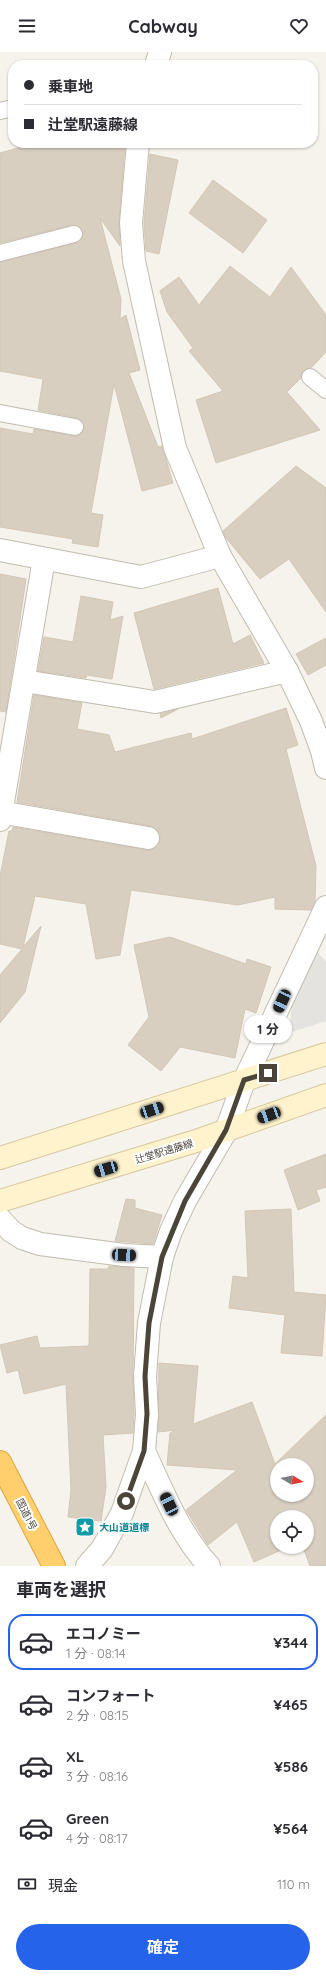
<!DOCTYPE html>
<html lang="ja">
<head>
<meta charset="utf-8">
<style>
  :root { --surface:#fff; --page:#f7f7f7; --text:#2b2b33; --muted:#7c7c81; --line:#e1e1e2; --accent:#2563eb }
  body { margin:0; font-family:Quicksand,"Noto Sans JP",sans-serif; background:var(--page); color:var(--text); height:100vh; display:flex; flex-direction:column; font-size:15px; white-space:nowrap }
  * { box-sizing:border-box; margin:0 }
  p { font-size:13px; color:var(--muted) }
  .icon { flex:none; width:22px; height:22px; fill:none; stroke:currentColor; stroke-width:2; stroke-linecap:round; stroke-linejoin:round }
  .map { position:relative; height:1514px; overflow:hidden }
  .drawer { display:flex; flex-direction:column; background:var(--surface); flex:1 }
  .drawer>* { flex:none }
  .banner { position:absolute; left:8px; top:8px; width:310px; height:88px; border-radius:16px; box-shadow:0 1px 3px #0004; display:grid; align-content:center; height:88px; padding:0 16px; background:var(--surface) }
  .needle { width:26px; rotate:100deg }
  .tools { position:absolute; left:270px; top:1406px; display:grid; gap:8px }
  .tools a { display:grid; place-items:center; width:44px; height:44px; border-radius:50%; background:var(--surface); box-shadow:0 1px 3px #0004; font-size:20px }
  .end { position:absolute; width:18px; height:18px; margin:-9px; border:5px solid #4b4439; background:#fff; box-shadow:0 0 0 2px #fff }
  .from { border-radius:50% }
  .bubble { position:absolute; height:28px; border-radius:14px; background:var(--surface); box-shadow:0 1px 3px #0004; font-size:13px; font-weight:700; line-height:28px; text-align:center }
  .car { position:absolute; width:12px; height:24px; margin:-12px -6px; border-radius:5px; box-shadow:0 0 3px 1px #0007; background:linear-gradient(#222 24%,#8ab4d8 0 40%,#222 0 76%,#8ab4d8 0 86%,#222 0) }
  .banner b { display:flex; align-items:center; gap:14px; height:38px; font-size:15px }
  .banner b+b { border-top:1px solid var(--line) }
  .banner i { width:10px; height:10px; background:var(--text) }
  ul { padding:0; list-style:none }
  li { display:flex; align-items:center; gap:12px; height:56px; margin:0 8px 6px; padding:0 8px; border:2px solid transparent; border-radius:16px }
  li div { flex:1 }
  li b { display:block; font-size:15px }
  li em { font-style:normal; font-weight:700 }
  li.selected { border-color:var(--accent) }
  li>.icon { width:36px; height:36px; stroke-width:1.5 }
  h2 { padding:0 16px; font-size:18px; line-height:48px }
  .pay { display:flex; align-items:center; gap:10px; height:44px; padding:0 16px; font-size:15px }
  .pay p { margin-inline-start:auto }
  .action { display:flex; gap:8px; margin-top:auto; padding:8px 16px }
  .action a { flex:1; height:46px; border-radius:24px; background:var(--accent); color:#fff; font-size:16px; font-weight:700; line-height:46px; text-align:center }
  header { display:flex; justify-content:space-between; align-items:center; height:52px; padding:0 16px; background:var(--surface); font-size:18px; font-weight:700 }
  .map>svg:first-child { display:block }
</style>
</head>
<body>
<header><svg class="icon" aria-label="menu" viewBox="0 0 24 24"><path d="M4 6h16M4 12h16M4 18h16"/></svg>Cabway<svg class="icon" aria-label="heart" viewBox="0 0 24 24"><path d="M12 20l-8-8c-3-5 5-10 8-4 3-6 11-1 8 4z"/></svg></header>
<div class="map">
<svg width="326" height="1514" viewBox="0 0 326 1514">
  <rect width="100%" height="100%" fill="#f6f3ec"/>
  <path fill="#e5e3e0" d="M314 896 326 910V969L289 981 292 953Z"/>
  <g fill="#d8cfc1" stroke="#d3c7b4" fill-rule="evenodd">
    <path d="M36 91H125L119 170 120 194 100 166 121 247 120 267 126 263 140 318 129 321 158 395 162 394 173 431 142 439 114 332 91 461 103 463 98 495 72 491 73 487 0 475V376L33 382 34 377 74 384 82 381 84 376V371L77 366 38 358 43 327 0 319V210L76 191 83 184 80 175 72 173 0 191V101Z"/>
    <path d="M150 102 178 108 159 202 146 199 144 171Z"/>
    <path d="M213 128 267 168 243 201 189 161Z"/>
    <path d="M230 214 270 245 291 215 326 263V300L311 316 303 319 301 326 287 340 320 378 216 411 196 348 223 339 189 299 193 296 167 260 160 239 179 225 199 253Z"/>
    <path d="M296 414 326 436V560L289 507 260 527 226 486 223 479Z"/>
    <path d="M0 522 26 527 6 660 0 659Z"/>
    <path d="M218 536 233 592 250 583 264 611 154 637 134 561Z"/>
    <path d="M81 544 113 550 110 568 123 564 112 627 87 623 86 626 38 619 44 585 73 590Z"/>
    <path d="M326 586V613L308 623 296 602Z"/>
    <path d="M34 643 82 651 77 677 109 683 115 700 191 681 192 687 286 656 298 693 286 697 316 814 315 849 311 858 275 857V845L238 853 131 838 120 903 96 907 86 852 35 844 23 895 41 874 25 940 0 971V923L22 897 0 892V824L9 779H12L13 775 146 798H152L157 794 160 788V782L156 777 150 774 17 750Z"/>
    <path d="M178 657 161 666 160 662Z"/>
    <path d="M170 885 246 912 247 907 271 915 256 961 245 957 235 1006 180 995 161 1019 128 993 149 965 134 893Z"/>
    <path d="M326 1102V1135L316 1138 320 1149 298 1158 284 1118Z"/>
    <path d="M126 1147 135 1148V1156L162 1163 153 1192 115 1189Z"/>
    <path d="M291 1157 294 1240 326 1243 322 1304 281 1301 285 1263 229 1256 233 1224 248 1226 245 1159Z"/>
    <path d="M109 1214 134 1216 133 1325 134 1362 133 1381 103 1383 106 1435 101 1469 68 1465 71 1438 66 1332 24 1342 18 1318 7 1321 0 1293 37 1284 40 1296 89 1294 90 1217H108Z"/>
    <path d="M159 1311 198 1314 193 1372 252 1350 275 1412 326 1363V1514H310L303 1495H307V1465H277V1495H288L254 1510 237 1470 208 1493 186 1458 237 1418 167 1413 170 1381 176 1378 158 1380ZM277 1413H307V1443H277Z"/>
  </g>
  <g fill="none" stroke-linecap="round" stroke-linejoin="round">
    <defs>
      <g id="lane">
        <path d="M0 59 13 56"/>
        <path d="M0 201 74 182"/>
        <path d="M310 325 326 338"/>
        <path d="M0 361 75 375"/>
      </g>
      <g id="street">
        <path d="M156 13 160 0"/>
        <path d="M138 91 131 171 134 209 175 396 220 504 287 619 311 669 322 699 326 716"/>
        <path d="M0 498 141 525 220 504"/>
        <path d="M24 629 155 650 287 619"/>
        <path d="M0 760 148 786"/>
        <path d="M0 768 44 507"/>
        <path d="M0 1167 11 1179 22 1186 40 1192 124 1203 162 1205"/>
        <path d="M144 1399C163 1440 179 1481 209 1514"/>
        <path d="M87 1514 102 1497 122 1461 144 1399 147 1362 145 1324 149 1271 162 1205 171 1179 185 1149 226 1079 244 1029 326 855"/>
      </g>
      <g id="secondary">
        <path d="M0 1106 326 1002"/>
        <path d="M0 1149 196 1089 326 1043"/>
      </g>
      <path id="highway" d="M0 1410 54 1514"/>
    </defs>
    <use href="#lane" stroke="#c2bbae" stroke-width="18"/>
    <use href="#street" stroke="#c2bbae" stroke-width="24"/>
    <use href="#secondary" stroke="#d6c79b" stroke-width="24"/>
    <use href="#highway" stroke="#e0a43c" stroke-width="24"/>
    <use href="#lane" stroke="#fff" stroke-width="16"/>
    <use href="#street" stroke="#fff" stroke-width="22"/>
    <use href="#secondary" stroke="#fff3cd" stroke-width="22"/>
    <use href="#highway" stroke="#ffcf6e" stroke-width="22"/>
  </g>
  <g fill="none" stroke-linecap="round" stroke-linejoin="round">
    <path stroke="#4b4439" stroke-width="5" d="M126 1449 144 1399 147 1362 145 1324 149 1271 162 1205 185 1149 226 1078 244 1028 268 1021"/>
  </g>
  <defs>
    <symbol id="sight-square" viewBox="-11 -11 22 22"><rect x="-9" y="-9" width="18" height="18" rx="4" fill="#0f9aa8" stroke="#fff"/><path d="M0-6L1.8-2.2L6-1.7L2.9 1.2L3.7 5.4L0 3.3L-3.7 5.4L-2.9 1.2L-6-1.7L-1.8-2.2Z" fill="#fff"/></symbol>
  </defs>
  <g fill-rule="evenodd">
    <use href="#sight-square" x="74" y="1464" width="22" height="22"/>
  </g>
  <g text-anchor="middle" stroke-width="4" stroke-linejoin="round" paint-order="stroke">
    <g font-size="10" fill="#4b4439" stroke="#fff">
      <text transform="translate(164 1099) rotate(-17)" y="4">辻堂駅遠藤線</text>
      <text transform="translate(27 1462) rotate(63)" y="4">国道1号</text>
    </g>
    <g font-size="10" font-weight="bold" fill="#0d838f" stroke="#fff" text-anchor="start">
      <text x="99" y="1479">大山道道標</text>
    </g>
  </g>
</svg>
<div class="tools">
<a><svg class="needle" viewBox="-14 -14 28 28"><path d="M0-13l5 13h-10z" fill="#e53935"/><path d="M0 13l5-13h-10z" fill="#7c7c81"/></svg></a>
<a><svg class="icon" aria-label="locate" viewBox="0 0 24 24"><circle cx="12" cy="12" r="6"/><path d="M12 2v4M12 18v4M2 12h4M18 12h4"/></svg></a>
</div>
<i class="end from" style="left:126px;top:1449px"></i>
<i class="end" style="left:268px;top:1021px"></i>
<div class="bubble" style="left:244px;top:963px;width:48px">1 分</div>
<i class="car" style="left:282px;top:949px;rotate:205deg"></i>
<i class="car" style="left:152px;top:1058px;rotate:72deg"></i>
<i class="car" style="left:269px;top:1063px;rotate:250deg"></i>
<i class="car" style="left:106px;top:1117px;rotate:253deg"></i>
<i class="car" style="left:124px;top:1203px;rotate:93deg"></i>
<i class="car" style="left:169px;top:1452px;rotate:334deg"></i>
<div class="banner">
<b><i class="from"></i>乗車地</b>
<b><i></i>辻堂駅遠藤線</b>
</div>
</div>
<section class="drawer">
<h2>車両を選択</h2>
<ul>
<li class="selected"><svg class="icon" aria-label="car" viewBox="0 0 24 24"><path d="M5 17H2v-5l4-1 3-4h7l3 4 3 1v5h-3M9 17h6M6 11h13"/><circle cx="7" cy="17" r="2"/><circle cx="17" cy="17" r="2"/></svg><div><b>エコノミー</b><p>1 分 · 08:14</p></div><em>¥344</em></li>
<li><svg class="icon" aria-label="car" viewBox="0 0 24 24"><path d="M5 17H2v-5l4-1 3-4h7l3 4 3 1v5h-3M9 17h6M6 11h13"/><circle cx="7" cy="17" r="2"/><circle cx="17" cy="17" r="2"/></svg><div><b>コンフォート</b><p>2 分 · 08:15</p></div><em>¥465</em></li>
<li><svg class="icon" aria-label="car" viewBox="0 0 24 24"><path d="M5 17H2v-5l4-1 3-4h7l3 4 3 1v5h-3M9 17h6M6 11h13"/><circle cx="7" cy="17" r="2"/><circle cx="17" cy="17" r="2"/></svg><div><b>XL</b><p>3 分 · 08:16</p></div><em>¥586</em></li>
<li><svg class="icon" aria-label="car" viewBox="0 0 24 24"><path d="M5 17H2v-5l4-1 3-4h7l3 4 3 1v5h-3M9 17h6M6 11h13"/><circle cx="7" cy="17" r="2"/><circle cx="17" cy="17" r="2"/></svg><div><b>Green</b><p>4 分 · 08:17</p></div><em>¥564</em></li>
</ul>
<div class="pay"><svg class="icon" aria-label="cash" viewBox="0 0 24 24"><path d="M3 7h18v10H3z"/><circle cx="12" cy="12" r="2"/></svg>現金<p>110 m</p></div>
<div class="action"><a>確定</a></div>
</section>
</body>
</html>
